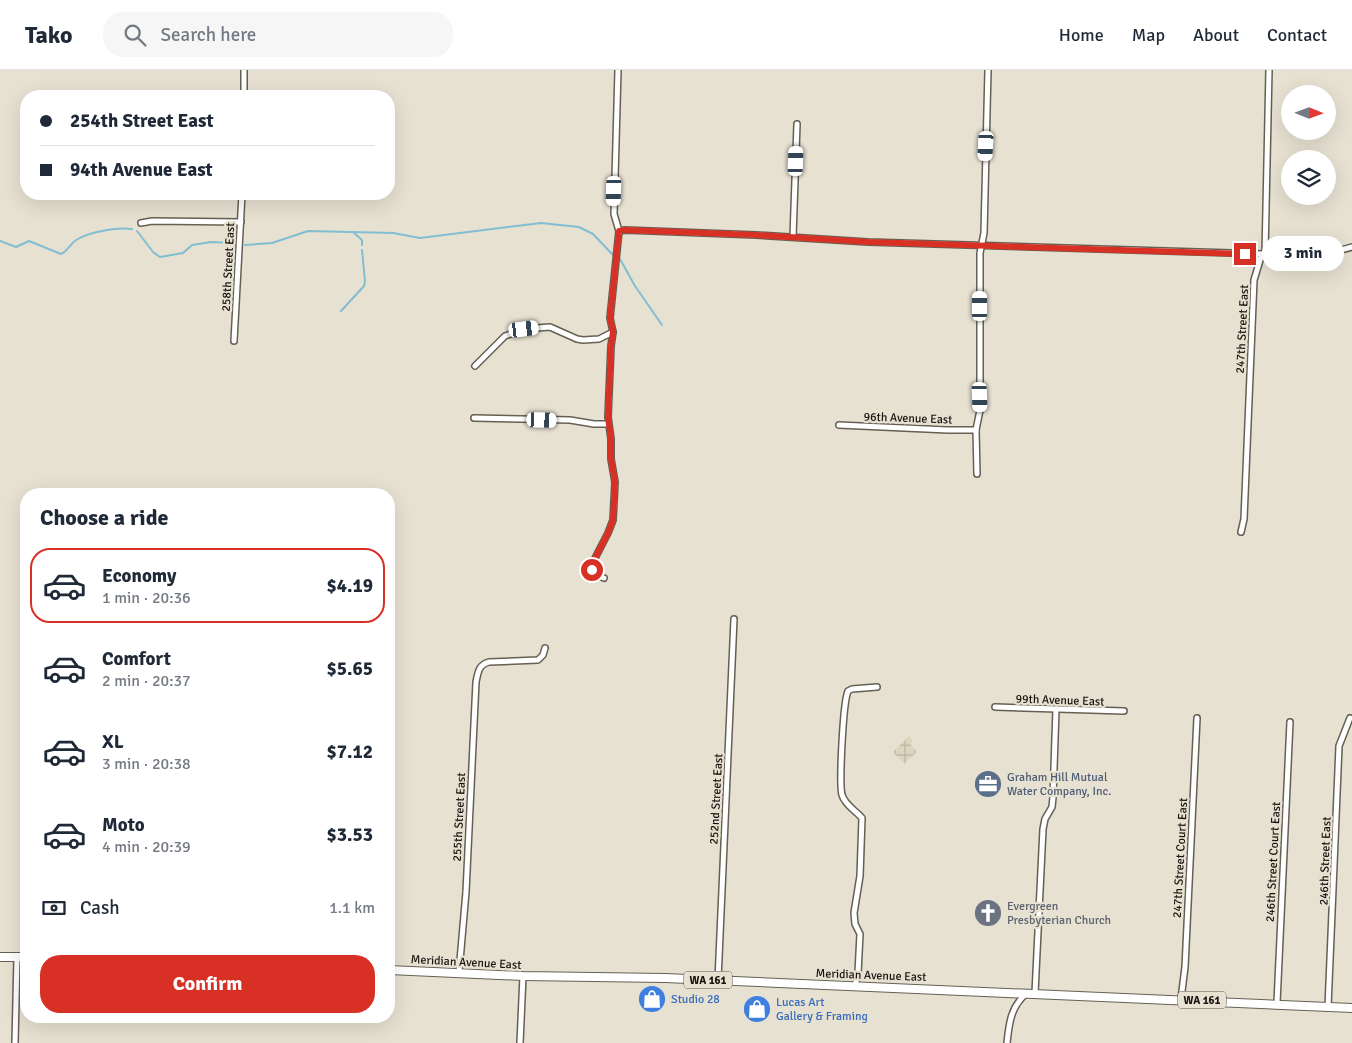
<!DOCTYPE html>
<html lang="en">
<head>
<meta charset="utf-8">
<style>
  :root { --surface:#fff; --page:#f6f6f7; --text:#1f2937; --muted:#747a83; --line:#e0e1e3; --accent:#d93025 }
  body { margin:0; font-family:Signika,sans-serif; background:var(--page); color:var(--text); height:100vh; display:flex; flex-direction:column; font-size:19px; white-space:nowrap }
  * { box-sizing:border-box; margin:0 }
  p { font-size:16px; color:var(--muted) }
  .icon { flex:none; width:28px; height:28px; fill:none; stroke:currentColor; stroke-width:2; stroke-linecap:round; stroke-linejoin:round }
  .map { position:relative; flex:1; overflow:hidden }
  .side { position:absolute; left:20px; top:418px; width:375px; height:535px; display:flex; flex-direction:column; background:var(--surface); border-radius:20px; box-shadow:0 5px 20px #0002 }
  .side>* { flex:none }
  .hud { position:absolute; left:20px; top:20px; width:375px; height:110px; border-radius:20px; box-shadow:0 5px 20px #0002; display:grid; align-content:center; height:110px; padding:0 20px; background:var(--surface) }
  .needle { width:32px; rotate:91deg }
  .controls { position:absolute; left:1281px; top:15px; display:grid; gap:10px }
  .controls a { display:grid; place-items:center; width:55px; height:55px; border-radius:50%; background:var(--surface); box-shadow:0 5px 20px #0002; font-size:25px }
  .end { position:absolute; width:22px; height:22px; margin:-11px; border:6px solid #d93025; background:#fff; box-shadow:0 0 0 2px #fff }
  .from { border-radius:50% }
  .bubble { position:absolute; height:35px; border-radius:18px; background:var(--surface); box-shadow:0 5px 20px #0002; font-size:16px; font-weight:700; line-height:35px; text-align:center }
  .car { position:absolute; width:15px; height:30px; margin:-15px -8px; border-radius:6px; box-shadow:0 0 4px 1px #0007; background:linear-gradient(#fff 24%,#345 0 40%,#fff 0 76%,#345 0 86%,#fff 0) }
  .hud b { display:flex; align-items:center; gap:18px; height:48px; font-size:19px }
  .hud b+b { border-top:1px solid var(--line) }
  .hud i { width:12px; height:12px; background:var(--text) }
  ul { padding:0; list-style:none }
  li { display:flex; align-items:center; gap:15px; height:75px; margin:0 10px 8px; padding:0 10px; border:2px solid transparent; border-radius:20px }
  li div { flex:1 }
  li b { display:block; font-size:19px }
  li em { font-style:normal; font-weight:700 }
  li.on { border-color:var(--accent) }
  li>.icon { width:45px; height:45px; stroke-width:1.5 }
  h2 { padding:0 20px; font-size:22px; line-height:60px }
  .pay { display:flex; align-items:center; gap:12px; height:55px; padding:0 20px; font-size:19px }
  .pay p { margin-inline-start:auto }
  .primary-button { display:flex; gap:10px; margin-top:auto; padding:10px 20px }
  .primary-button a { flex:1; height:58px; border-radius:20px; background:var(--accent); color:#fff; font-size:20px; font-weight:700; line-height:58px; text-align:center }
  header { display:flex; align-items:center; gap:30px; box-sizing:border-box; height:70px; padding:0 25px; background:var(--surface); border-bottom:1px solid var(--line) }
  header strong { font-size:24px }
  nav { display:flex; gap:28px; margin-inline-start:auto; font-size:18px }
  .search { width:350px; height:45px; background:var(--page); display:flex; align-items:center; gap:12px; box-sizing:border-box; padding:0 18px; border-radius:20px; color:var(--muted); font-size:19px }
  .map>svg:first-child { display:block }
</style>
</head>
<body>
<header>
<strong>Tako</strong>
<div class="search"><svg class="icon" aria-label="search" viewBox="0 0 24 24"><circle cx="10" cy="10" r="6"/><path d="M15 15l6 6"/></svg>Search here</div>
<nav><a>Home</a><a>Map</a><a>About</a><a>Contact</a></nav>
</header>
<div class="map">
<svg width="1352" height="973" viewBox="0 0 1352 973">
  <defs>
    <pattern id="industrial-grid" width="8" height="8" patternUnits="userSpaceOnUse" patternTransform="scale(1.25)"><rect width="8" height="8" fill="#ddd5bf"/><path d="M0 4h8M4 0v8" fill="none" stroke="#bdb6a3"/></pattern>
  </defs>
  <rect width="100%" height="100%" fill="#e7e1d2"/>
  <path fill="url(#industrial-grid)" d="M909 666 913 671 910 674 917 682 904 694 893 682Z"/>
  <g fill="none" stroke-linecap="round" stroke-linejoin="round">
    <g stroke="#82bdd2" stroke-width="2">
      <path d="M137 161 153 182 160 187 183 183 192 175 211 172 235 173"/>
      <path d="M353 162 362 170V175"/>
      <path d="M0 171 16 177 29 171 61 184C68 181 70 174 76 170 89 162 117 157 132 159"/>
      <path d="M245 175 272 173 308 161 393 163 420 168 541 153 579 157 593 164 613 185"/>
      <path d="M620 189 635 216 662 255"/>
      <path d="M341 241 364 216 365 211 362 180"/>
    </g>
    <defs>
      <g id="minor">
        <path d="M244 26V0"/>
        <path d="M141 153 152 151 241 152"/>
        <path d="M619 161 625 160 756 165 868 172 1265 184 1291 187 1323 185 1352 177"/>
        <path d="M793 167 797 54"/>
        <path d="M234 271 242 124"/>
        <path d="M475 296 505 266 524 259 550 257 577 269 583 270 599 269 613 262"/>
        <path d="M474 348 570 350 594 354H608"/>
        <path d="M839 355 948 360H976"/>
        <path d="M977 404 976 360 980 340V183L984 163 988 0"/>
        <path d="M1241 462 1244 449 1254 210 1261 187 1265 184 1269 0"/>
        <path d="M604 508 596 505 592 500V494L608 463 613 450 615 412 611 389V369L608 347 611 276 613 262 610 248 619 161 614 144 618 0"/>
        <path d="M995 637 1124 641"/>
        <path d="M459 902 466 822 476 612C478 603 478 595 489 592L538 590 543 585 545 578"/>
        <path d="M718 910 734 549"/>
        <path d="M855 916 858 903 860 864 855 854 854 843 860 806 862 748C856 741 845 735 842 725 839 713 843 633 848 621L852 619 877 617"/>
        <path d="M1035 923 1043 759 1045 749 1052 737 1053 727 1056 639"/>
        <path d="M1181 929 1185 897 1197 648"/>
        <path d="M1277 933 1290 652"/>
        <path d="M1328 937 1339 676 1350 648"/>
        <path d="M15 973 17 887"/>
        <path d="M520 973 523 906"/>
        <path d="M1007 973C1009 953 1011 936 1027 923"/>
      </g>
      <g id="primary">
        <path d="M0 887H26"/>
        <path d="M389 900 523 906 665 908 1352 938"/>
      </g>
    </defs>
    <use href="#minor" stroke="#656053" stroke-width="8"/>
    <use href="#primary" stroke="#656053" stroke-width="10"/>
    <use href="#minor" stroke="#fff" stroke-width="5"/>
    <use href="#primary" stroke="#fff" stroke-width="8"/>
  </g>
  <g fill="none" stroke-linecap="round" stroke-linejoin="round">
    <path stroke="#d93025" stroke-width="6" d="M592 500V494L608 463 613 450 615 412 611 389V369L608 347 611 276 613 262 610 248 619 161 625 160 756 165 868 172 1245 184"/>
  </g>
  <defs>
    <symbol id="office-disc" viewBox="-11 -11 22 22"><circle r="9.5" fill="#5c6f8a" stroke="#e7e1d2"/><path d="M-6-3h4V-5.5h4V-3h4V5H-6ZM-1-4.5V-3h2v-1.5ZM-6 0V1H6V0Z" fill="#fff"/></symbol>
    <symbol id="church-disc" viewBox="-11 -11 22 22"><circle r="9.5" fill="#6b7280" stroke="#e7e1d2"/><path d="M-1.2-6h2.4v3.5h3.3v2.4h-3.3V6h-2.4V-.1h-3.3v-2.4h3.3Z" fill="#fff"/></symbol>
    <symbol id="shop-disc" viewBox="-11 -11 22 22"><circle r="9.5" fill="#3f7fe0" stroke="#e7e1d2"/><path d="M-5-2.5h2.3a2.7 3.5 0 0 1 5.4 0H5L5.5 6h-11ZM-1.5-2.5h3a1.5 2.3 0 0 0-3 0Z" fill="#fff"/></symbol>
  </defs>
  <g fill-rule="evenodd">
    <use href="#office-disc" x="972" y="698" width="32" height="32"/>
    <use href="#church-disc" x="972" y="827" width="32" height="32"/>
    <use href="#shop-disc" x="636" y="913" width="32" height="32"/>
    <use href="#shop-disc" x="741" y="923" width="32" height="32"/>
  </g>
  <g text-anchor="middle" stroke-width="4.5" stroke-linejoin="round" paint-order="stroke">
    <g fill="#e7e1d2" stroke="#55524a" stroke-width="1">
      <rect x="684" y="901.5" width="48" height="17" rx="4"/>
      <rect x="1178" y="921.5" width="48" height="17" rx="4"/>
    </g>
    <g font-size="11" font-weight="bold" fill="#16140f">
      <text x="708" y="914">WA 161</text>
      <text x="1202" y="934">WA 161</text>
    </g>
    <g font-size="12" fill="#16140f" stroke="#e7e1d2">
      <text transform="translate(228 197) rotate(-87)" y="4">258th Street East</text>
      <text transform="translate(1242 259) rotate(-87)" y="4">247th Street East</text>
      <text transform="translate(908 348) rotate(2)" y="4">96th Avenue East</text>
      <text transform="translate(1060 630) rotate(2)" y="4">99th Avenue East</text>
      <text transform="translate(716 729) rotate(-87)" y="4">252nd Street East</text>
      <text transform="translate(459 747) rotate(-87)" y="4">255th Street East</text>
      <text transform="translate(1180 788) rotate(-87)" y="4">247th Street Court East</text>
      <text transform="translate(1325 791) rotate(-88)" y="4">246th Street East</text>
      <text transform="translate(1273 792) rotate(-87)" y="4">246th Street Court East</text>
      <text transform="translate(466 892) rotate(3)" y="4">Meridian Avenue East</text>
      <text transform="translate(871 905) rotate(2)" y="4">Meridian Avenue East</text>
    </g>
    <g font-size="12" fill="#4e5e75" stroke="#e7e1d2" text-anchor="start">
      <text x="1007" y="711">Graham Hill Mutual<tspan x="1007" dy="14">Water Company, Inc.</tspan></text>
    </g>
    <g font-size="12" fill="#5b616d" stroke="#e7e1d2" text-anchor="start">
      <text x="1007" y="840">Evergreen<tspan x="1007" dy="14">Presbyterian Church</tspan></text>
    </g>
    <g font-size="12" fill="#366cbe" stroke="#e7e1d2" text-anchor="start">
      <text x="671" y="933">Studio 28</text>
      <text x="776" y="936">Lucas Art<tspan x="776" dy="14">Gallery &amp; Framing</tspan></text>
    </g>
  </g>
</svg>
<div class="controls">
<a><svg class="needle" viewBox="-14 -14 28 28"><path d="M0-13l5 13h-10z" fill="#e53935"/><path d="M0 13l5-13h-10z" fill="#747a83"/></svg></a>
<a><svg class="icon" aria-label="layers" viewBox="0 0 24 24"><path d="M12 4l9 5-9 5-9-5zM3 14l9 5 9-5"/></svg></a>
</div>
<i class="end from" style="left:592px;top:500px"></i>
<i class="end" style="left:1245px;top:184px"></i>
<div class="bubble" style="left:1262px;top:166px;width:82px">3 min</div>
<i class="car" style="left:986px;top:76px;rotate:183deg"></i>
<i class="car" style="left:796px;top:91px;rotate:2deg"></i>
<i class="car" style="left:614px;top:121px;rotate:182deg"></i>
<i class="car" style="left:980px;top:236px;rotate:0deg"></i>
<i class="car" style="left:524px;top:259px;rotate:83deg"></i>
<i class="car" style="left:980px;top:327px;rotate:178deg"></i>
<i class="car" style="left:542px;top:350px;rotate:92deg"></i>
<div class="hud">
<b><i class="from"></i>254th Street East</b>
<b><i></i>94th Avenue East</b>
</div>
<section class="side">
<h2>Choose a ride</h2>
<ul>
<li class="on"><svg class="icon" aria-label="car" viewBox="0 0 24 24"><path d="M5 17H2v-5l4-1 3-4h7l3 4 3 1v5h-3M9 17h6M6 11h13"/><circle cx="7" cy="17" r="2"/><circle cx="17" cy="17" r="2"/></svg><div><b>Economy</b><p>1 min · 20:36</p></div><em>$4.19</em></li>
<li><svg class="icon" aria-label="car" viewBox="0 0 24 24"><path d="M5 17H2v-5l4-1 3-4h7l3 4 3 1v5h-3M9 17h6M6 11h13"/><circle cx="7" cy="17" r="2"/><circle cx="17" cy="17" r="2"/></svg><div><b>Comfort</b><p>2 min · 20:37</p></div><em>$5.65</em></li>
<li><svg class="icon" aria-label="car" viewBox="0 0 24 24"><path d="M5 17H2v-5l4-1 3-4h7l3 4 3 1v5h-3M9 17h6M6 11h13"/><circle cx="7" cy="17" r="2"/><circle cx="17" cy="17" r="2"/></svg><div><b>XL</b><p>3 min · 20:38</p></div><em>$7.12</em></li>
<li><svg class="icon" aria-label="car" viewBox="0 0 24 24"><path d="M5 17H2v-5l4-1 3-4h7l3 4 3 1v5h-3M9 17h6M6 11h13"/><circle cx="7" cy="17" r="2"/><circle cx="17" cy="17" r="2"/></svg><div><b>Moto</b><p>4 min · 20:39</p></div><em>$3.53</em></li>
</ul>
<div class="pay"><svg class="icon" aria-label="cash" viewBox="0 0 24 24"><path d="M3 7h18v10H3z"/><circle cx="12" cy="12" r="2"/></svg>Cash<p>1.1 km</p></div>
<div class="primary-button"><a>Confirm</a></div>
</section>
</div>
</body>
</html>
